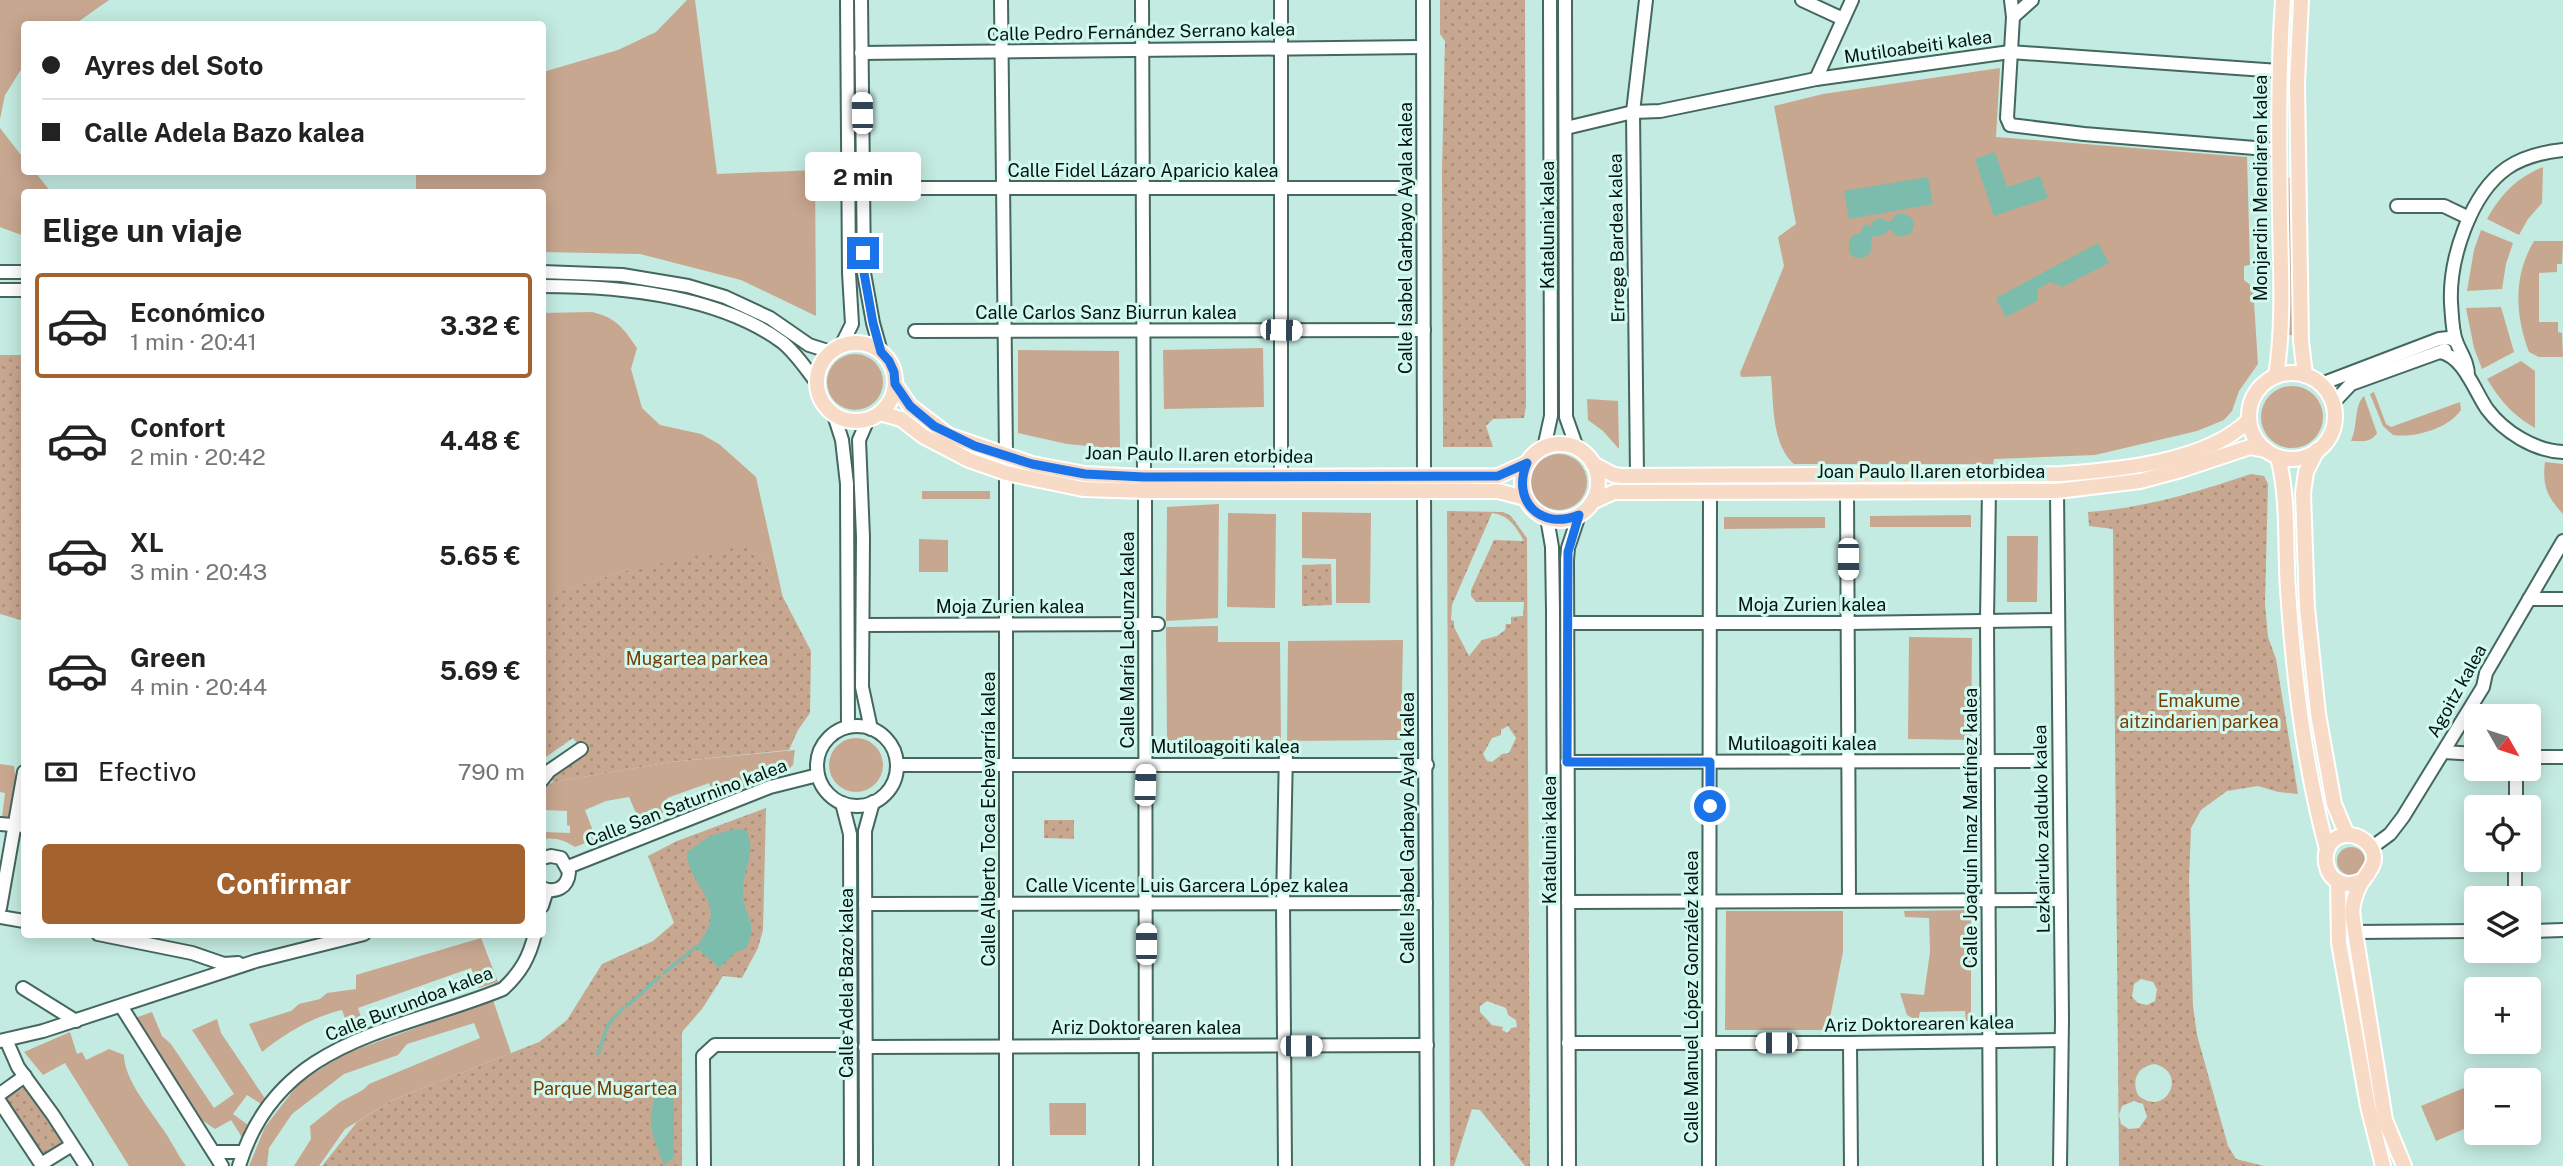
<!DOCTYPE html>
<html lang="es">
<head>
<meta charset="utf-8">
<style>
  :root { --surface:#fff; --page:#f2f2f2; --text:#222; --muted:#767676; --line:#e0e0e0; --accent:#a4632e }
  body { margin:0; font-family:"Public Sans",sans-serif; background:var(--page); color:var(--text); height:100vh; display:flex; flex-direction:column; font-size:26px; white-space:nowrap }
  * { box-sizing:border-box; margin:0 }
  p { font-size:23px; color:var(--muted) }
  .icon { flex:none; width:38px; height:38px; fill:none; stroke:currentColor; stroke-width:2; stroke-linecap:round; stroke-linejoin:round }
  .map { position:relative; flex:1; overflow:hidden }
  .panel { position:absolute; left:21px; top:189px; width:525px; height:749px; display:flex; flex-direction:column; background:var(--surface); border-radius:7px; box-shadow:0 4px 18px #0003 }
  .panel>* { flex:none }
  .guide { position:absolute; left:21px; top:21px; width:525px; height:154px; border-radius:7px; box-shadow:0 4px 18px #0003; display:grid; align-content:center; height:154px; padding:0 21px; background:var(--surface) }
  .needle { width:46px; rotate:129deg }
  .controls { position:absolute; left:2464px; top:704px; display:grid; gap:14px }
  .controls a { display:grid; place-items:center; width:77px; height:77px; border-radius:7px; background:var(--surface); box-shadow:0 4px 18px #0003; font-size:35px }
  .end { position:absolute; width:32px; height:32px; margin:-16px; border:9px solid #1a73e8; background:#fff; box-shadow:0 0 0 4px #fff }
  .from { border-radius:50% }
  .bubble { position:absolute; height:49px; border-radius:7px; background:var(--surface); box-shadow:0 4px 18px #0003; font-size:23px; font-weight:700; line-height:49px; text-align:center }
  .car { position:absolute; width:21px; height:42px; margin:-21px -10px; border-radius:9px; box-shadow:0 0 5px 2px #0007; background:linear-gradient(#fff 24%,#345 0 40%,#fff 0 76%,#345 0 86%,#fff 0) }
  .guide b { display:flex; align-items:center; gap:24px; height:66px; font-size:26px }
  .guide b+b { border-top:2px solid var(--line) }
  .guide i { width:18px; height:18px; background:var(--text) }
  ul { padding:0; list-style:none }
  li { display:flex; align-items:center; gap:21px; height:105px; margin:0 14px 10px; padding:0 7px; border:4px solid transparent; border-radius:7px }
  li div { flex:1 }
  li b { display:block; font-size:26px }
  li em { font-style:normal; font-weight:700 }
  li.active { border-color:var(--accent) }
  li>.icon { width:63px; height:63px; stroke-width:1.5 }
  h2 { padding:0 21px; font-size:32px; line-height:84px }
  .pay { display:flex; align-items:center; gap:18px; height:77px; padding:0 21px; font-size:26px }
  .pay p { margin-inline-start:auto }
  .button { display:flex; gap:14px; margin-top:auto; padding:14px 21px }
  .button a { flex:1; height:80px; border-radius:7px; background:var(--accent); color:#fff; font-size:28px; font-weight:700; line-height:80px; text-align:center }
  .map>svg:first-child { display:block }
</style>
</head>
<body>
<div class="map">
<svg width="2563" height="1166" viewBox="0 0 2563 1166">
  <defs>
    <pattern id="park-dots" width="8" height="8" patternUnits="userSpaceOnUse" patternTransform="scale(1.75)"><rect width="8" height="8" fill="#c8a790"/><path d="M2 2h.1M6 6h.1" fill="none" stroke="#aa8f7b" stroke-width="1.8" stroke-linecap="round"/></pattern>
  </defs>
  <rect width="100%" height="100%" fill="#c4ebe1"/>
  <g fill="#c8a790">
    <path d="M0 0H109L75 24H24V65L5 95 0 119Z"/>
    <path d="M687 0H695L717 174 815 170 816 316 741 280 640 254 543 252 542 192H416V172H542L543 72 618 50 656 32Z"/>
    <path d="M2000 68 1996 137 2247 157 2250 265 2244 266V280L2253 287 2258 364 2239 391 2232 411 2224 420 2197 431 2095 455 1994 459 1993 464H1794C1771 443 1774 405 1771 376L1741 377 1740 373 1784 266 1778 237 1796 224 1774 106 1823 94Z"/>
    <path d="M0 128 24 159V172H35L51 192H24V236L0 227Z"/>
    <path d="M2543 167 2542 203 2528 219 2519 235 2487 219C2501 194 2516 178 2543 167Z"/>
    <path d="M2285 178H2293L2296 335H2288Z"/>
    <path d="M2481 230 2513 243 2506 264 2502 289 2467 291 2474 250Z"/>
    <path d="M2534 241H2563L2562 264H2557V272L2539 273V322H2558V332L2562 333 2563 357H2539L2529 352C2515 315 2513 276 2534 241Z"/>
    <path d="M2501 307 2514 352 2482 369 2474 348 2466 308Z"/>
    <path d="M592 312C617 318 623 328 637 348L631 369 642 408 660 425 701 434 719 444 756 477 783 598 763 559 628 570 543 597V313Z"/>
    <path d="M1263 348 1264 407 1164 409 1163 350Z"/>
    <path d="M1018 350 1119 351 1120 449 1067 444 1018 433Z"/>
    <circle cx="855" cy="382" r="28"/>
    <path d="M2521 361 2535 371V428C2512 415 2500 400 2487 379Z"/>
    <circle cx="2292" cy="417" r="31"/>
    <path d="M2374 392 2386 424 2391 427 2460 402 2461 410C2448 429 2414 438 2393 435L2383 426 2370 394Z"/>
    <path d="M2364 396 2377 433C2371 443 2362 441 2351 441 2358 426 2354 405 2364 396Z"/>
    <path d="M1587 399 1618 401 1619 449 1603 431 1588 420Z"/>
    <circle cx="1559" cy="482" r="28"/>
    <path d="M2545 462 2563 464V514C2547 497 2542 485 2545 462Z"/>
    <rect x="922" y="491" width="68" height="8"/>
    <path d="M1219 504 1218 618 1166 621 1167 507Z"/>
    <path d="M1302 512 1371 513 1370 603H1336V559L1302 558Z"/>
    <path d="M1228 513 1276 514 1275 608 1227 607Z"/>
    <path d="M1971 515V527H1870V516Z"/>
    <path d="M1724 517H1825V528L1724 529Z"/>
    <path d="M2007 536H2038L2037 602H2007Z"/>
    <path d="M919 539 948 540V572H919Z"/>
    <path d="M1218 626V642H1280L1281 741H1167L1166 627Z"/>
    <path d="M1909 637 1972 638 1971 740 1908 739Z"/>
    <path d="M1403 640 1401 740 1287 741 1288 641Z"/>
    <circle cx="856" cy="765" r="27"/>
    <path d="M795 750 793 765 787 771 715 798 709 783 667 798 672 812 664 815 662 813 640 822 629 797 606 801 585 810 596 839 575 847C565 840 554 837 543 839V828L544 832 570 833V826L567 825V811L543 810V788L553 782 671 762Z"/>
    <path d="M0 764 14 766 16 782 9 819 2 818 5 793 0 792Z"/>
    <circle cx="2351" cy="861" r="14"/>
    <path d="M1971 910V1022L1966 1021 1965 1011 1920 1012 1918 1021 1907 1015 1900 993 1924 995 1930 952 1929 918 1905 917 1904 911Z"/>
    <path d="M1726 911H1843V952L1829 1023 1861 1030H1725Z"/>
    <path d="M481 938 498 982 479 988 471 968 358 1008 365 1030 350 1033 342 1010C312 1017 286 1033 262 1052L249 1024 291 1011 299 1004 320 999 327 993 356 989V975Z"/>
    <path d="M493 1000 511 1053 393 1100 345 1129 319 1166H294L311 1139 310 1126 340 1102 363 1090 369 1084 480 1038 474 1023 407 1044 398 1055 344 1074 292 1114 269 1148 267 1166H249L265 1127 299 1083 344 1054Z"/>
    <path d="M152 1012 162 1036 171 1044 214 1108 234 1094 192 1030 217 1019 221 1033 266 1100 261 1104 247 1095 233 1114 248 1125 243 1139 231 1120 215 1129 199 1118 135 1018Z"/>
    <path d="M70 1032 77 1054 82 1052 86 1060 109 1049 124 1055C124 1079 149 1108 162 1128 171 1140 177 1154 186 1166H129L65 1063 43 1075 24 1052Z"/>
    <path d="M2476 1083V1124L2436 1141 2421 1106Z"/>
    <path d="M1049 1103H1086V1135H1050Z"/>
  </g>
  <g fill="url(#park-dots)" fill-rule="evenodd">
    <path d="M1440 0H1525L1526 407 1524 418 1493 419 1486 426 1493 447H1443L1442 168 1445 41 1440 34Z"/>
    <path d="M0 355H24V621L0 614Z"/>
    <path d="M2251 474 2264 476 2268 484 2265 604 2268 637 2276 659 2298 794 2278 792 2258 786 2227 791 2201 810 2191 828 2189 881 2193 1006 2197 1035 2228 1146 2236 1159 2264 1166H2119L2113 529 2089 526 2088 512C2145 508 2197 492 2251 474ZM2141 979 2153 982 2157 989 2155 1001 2147 1005 2138 1003 2132 997 2134 984ZM2155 1064C2190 1074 2164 1119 2138 1095 2131 1079 2138 1066 2155 1064ZM2134 1101 2143 1104 2147 1117 2139 1128 2129 1129 2121 1124 2119 1115 2122 1106Z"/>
    <path d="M1447 511 1503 512 1511 516 1527 538 1530 1166H1525L1480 1110 1472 1109 1454 1166H1450ZM1492 513C1509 515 1516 527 1524 541L1494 540 1471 590V596L1476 602H1524L1523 616 1511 617V624H1506L1505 630 1497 636 1482 640 1469 656 1454 627V621L1451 620 1452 605ZM1508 726 1516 738 1509 753 1502 754 1492 762 1487 761 1483 754 1492 738 1501 735V730ZM1487 1001 1506 1008 1508 1015 1516 1020 1517 1027 1511 1028 1508 1033 1502 1030 1503 1027 1492 1025 1480 1012V1006Z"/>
    <path d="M747 545 763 559 811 651 810 713 798 730 789 750 671 762 553 782 549 771 581 749 573 738 546 757 542 734V597L628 570Z"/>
    <path d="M1331 564 1332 605 1302 606V565Z"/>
    <path d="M766 808 763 930 758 948 742 978 723 976 702 1009 682 1032V1166H322L357 1122 393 1100 539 1042 567 1020 602 964 653 941 674 923 648 856 677 841Z"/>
    <path d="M1044 820H1074V839L1044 838Z"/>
    <path d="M26 1086 65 1144 43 1158 4 1100Z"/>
  </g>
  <g fill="#7bbcac">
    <path d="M1995 152 2007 187 2040 176 2048 198 1994 216 1975 159Z"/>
    <path d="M1928 177 1933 204 1849 219 1844 191Z"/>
    <path d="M1897 214H1905L1912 218 1914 226 1911 234 1899 237 1889 229 1884 235 1872 237 1871 252 1864 258H1856L1849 253V240L1855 234H1861L1863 226 1868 224 1871 227 1873 221 1880 218 1890 222Z"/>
    <path d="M2098 243 2109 263 2062 287 2050 282 2038 289 2037 301 2006 317 1996 298Z"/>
    <path d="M734 829 746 830C758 853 741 872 743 895 745 920 759 921 746 949L736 952 719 968 696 947C734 902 687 888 687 852L710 836Z"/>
    <path d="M667 1089 674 1100V1158L664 1165C651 1132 647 1125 656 1090Z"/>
  </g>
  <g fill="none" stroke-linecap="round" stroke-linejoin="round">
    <g stroke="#7bbcac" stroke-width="3.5">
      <path d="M664 973 696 947"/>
      <path d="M627 1006 659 977"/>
      <path d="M598 1054 608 1025 623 1008"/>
    </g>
    <defs>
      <g id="minor">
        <path d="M861 0 864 273 873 323 881 352"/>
        <path d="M1001 0 1006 456"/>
        <path d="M1142 0 1144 477"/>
        <path d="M1423 0 1424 476"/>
        <path d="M1565 0 1566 417 1577 448"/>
        <path d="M1802 0 1843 19"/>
        <path d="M2011 0 2013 17 2007 118 2010 125 2084 134 2279 150"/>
        <path d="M2013 17 2032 0"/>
        <path d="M861 53 1422 47"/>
        <path d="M1816 79 1852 0"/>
        <path d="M1566 128 1633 112 1660 111 1816 79 2010 52 2279 71"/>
        <path d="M862 188H1423"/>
        <path d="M820 190H849"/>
        <path d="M2397 206H2444L2469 218"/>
        <path d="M0 272H24"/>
        <path d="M542 272 622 275 688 286 725 297 770 318 809 345 831 352"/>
        <path d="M542 286C619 286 718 295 782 342 796 353 806 369 817 383"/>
        <path d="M0 290H24"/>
        <path d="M915 331 1424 330"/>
        <path d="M841 346 852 324 849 273 847 0"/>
        <path d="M2440 352C2464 357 2474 390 2487 409 2504 432 2535 451 2563 452"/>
        <path d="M2468 376C2468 362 2461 354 2456 341 2452 330 2452 315 2451 303 2449 260 2470 194 2507 168 2523 157 2544 152 2563 150"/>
        <path d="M2321 384 2439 339 2449 338 2456 341"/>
        <path d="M2333 403 2351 384 2445 350"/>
        <path d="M834 415 842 440 847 484 848 727"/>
        <path d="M868 419 859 440 863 537 862 687 871 729"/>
        <path d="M1544 448 1551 416 1550 0"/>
        <path d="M1006 473V1166"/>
        <path d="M1281 476V0"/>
        <path d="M1637 476 1633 112 1646 0"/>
        <path d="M1424 489 1427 1166"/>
        <path d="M1989 490 1987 620 1990 1166"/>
        <path d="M1145 491 1146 1166"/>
        <path d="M1847 491 1849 900"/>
        <path d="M2057 491 2062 1019 2060 1166"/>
        <path d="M1547 518 1552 547 1553 610 1555 1166"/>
        <path d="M2529 599H2563"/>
        <path d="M1568 623H1848L2057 620"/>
        <path d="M863 625 1158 624"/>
        <circle cx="857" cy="766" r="40"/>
        <path d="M2444 752 2476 754"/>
        <path d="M2529 757H2563"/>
        <path d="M1567 762 2036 761"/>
        <path d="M897 765H1427"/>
        <path d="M542 780 549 771 581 749"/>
        <path d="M842 803 850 834 851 1166"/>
        <path d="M2516 807V768"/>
        <path d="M0 824 24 826"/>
        <path d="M2371 848 2390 834 2403 817 2483 687 2486 673 2563 541"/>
        <path d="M542 858 551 856 561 858 569 872C568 887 556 894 542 888"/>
        <path d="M568 867 770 787 818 775"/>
        <path d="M2515 898V859"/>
        <path d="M1568 902 2060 900"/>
        <path d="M865 904 1426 903"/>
        <path d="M542 906 547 890"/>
        <path d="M0 908 24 772"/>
        <path d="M0 917 24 921"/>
        <path d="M2529 931 2563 930"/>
        <path d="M2355 932 2476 931"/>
        <path d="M98 934 192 953 224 964 238 963"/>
        <path d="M23 988 76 1021"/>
        <path d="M121 1006 222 1166"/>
        <path d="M0 1041 43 1031 256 961 364 934"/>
        <path d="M7 1042 18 1067 53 1115 86 1166"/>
        <path d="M1568 1043H1850L2061 1040"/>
        <path d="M1850 1043 1851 1166"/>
        <path d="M865 1047 1427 1045"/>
        <path d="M0 1094 25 1076"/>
        <path d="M0 1102 41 1164 72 1145"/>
        <path d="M214 1152H243"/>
        <path d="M239 1166C277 1038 398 1032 503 989 521 972 529 958 535 934"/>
        <path d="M704 1166 703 1056 715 1045H851"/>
        <path d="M866 1166 865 831 873 802"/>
        <path d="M1285 1166 1283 904 1286 750"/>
        <path d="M1569 1166 1567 560 1568 548 1579 515"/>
        <path d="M1709 1166 1710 491"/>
      </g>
      <g id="major">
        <path d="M2301 0 2297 83 2301 341 2305 375"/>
        <circle cx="856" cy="382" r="39"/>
        <circle cx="2292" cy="416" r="43"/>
        <path d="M2276 376C2284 325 2281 273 2280 221 2279 147 2278 74 2283 0"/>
        <path d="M895 384 910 406 948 435 1032 464 1085 474 1144 477 1498 476 1527 463"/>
        <path d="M880 413 901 419 923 436 969 460 1006 473 1083 489 1145 491H1498L1525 498"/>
        <circle cx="1560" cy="482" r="38"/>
        <path d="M2317 450 2306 472 2303 493 2307 608 2318 714 2334 804 2347 835"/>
        <path d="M2278 457C2289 500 2285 546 2288 590 2294 678 2304 764 2327 849"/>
        <path d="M1593 464 1614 475 1622 476 2061 474C2118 470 2207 462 2249 420"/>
        <path d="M1592 502 1614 492H1622L2057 491 2140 481 2181 470 2250 447 2266 450"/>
        <path d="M2363 880C2321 901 2311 832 2351 835 2359 836 2365 840 2370 846 2379 860 2371 869 2363 880 2359 885 2354 898 2353 905 2351 913 2354 924 2355 932L2385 1120 2404 1166"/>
        <path d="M2338 881 2339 943 2368 1106 2383 1166"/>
      </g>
    </defs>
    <use href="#minor" stroke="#44675f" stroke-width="16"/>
    <use href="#major" stroke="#fff" stroke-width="18"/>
    <use href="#minor" stroke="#fff" stroke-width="12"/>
    <use href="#major" stroke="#f8dbc7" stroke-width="14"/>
  </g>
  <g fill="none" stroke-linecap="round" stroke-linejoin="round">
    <path stroke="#1a73e8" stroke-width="9" d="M863 253 864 273 873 323 881 352 889 361 894 372 895 384 910 406 934 426 975 446 1032 464 1085 474 1144 477 1498 476 1527 463C1511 500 1540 531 1579 515L1568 552 1567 762H1710V806"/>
  </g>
  <g text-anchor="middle" stroke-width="6" stroke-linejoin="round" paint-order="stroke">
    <g font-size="18" fill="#061411" stroke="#d1f9ee">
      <text transform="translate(1141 32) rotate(-1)" y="6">Calle Pedro Fernández Serrano kalea</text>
      <text transform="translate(1918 47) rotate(-8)" y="6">Mutiloabeiti kalea</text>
      <text x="1143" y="177">Calle Fidel Lázaro Aparicio kalea</text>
      <text transform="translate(2261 188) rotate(-90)" y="6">Monjardin Mendiaren kalea</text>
      <text transform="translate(1548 225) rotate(-90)" y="6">Katalunia kalea</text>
      <text transform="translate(1406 238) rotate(-90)" y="6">Calle Isabel Garbayo Ayala kalea</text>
      <text transform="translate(1617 238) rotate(-91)" y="6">Errege Bardea kalea</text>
      <text x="1106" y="319">Calle Carlos Sanz Biurrun kalea</text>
      <text transform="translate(1199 455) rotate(1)" y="6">Joan Paulo II.aren etorbidea</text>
      <text x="1931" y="478">Joan Paulo II.aren etorbidea</text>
      <text x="1812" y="611">Moja Zurien kalea</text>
      <text x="1010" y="613">Moja Zurien kalea</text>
      <text transform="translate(1128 640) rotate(-90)" y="6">Calle María Lacunza kalea</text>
      <text transform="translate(2457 691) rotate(-61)" y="6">Agoitz kalea</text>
      <text x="1802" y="750">Mutiloagoiti kalea</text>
      <text x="1225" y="753">Mutiloagoiti kalea</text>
      <text transform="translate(686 803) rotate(-21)" y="6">Calle San Saturnino kalea</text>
      <text transform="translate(989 819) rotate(-90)" y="6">Calle Alberto Toca Echevarría kalea</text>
      <text transform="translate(1408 828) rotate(-90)" y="6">Calle Isabel Garbayo Ayala kalea</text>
      <text transform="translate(1971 828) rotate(-90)" y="6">Calle Joaquín Imaz Martínez kalea</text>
      <text transform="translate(2042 829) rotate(-91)" y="6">Lezkairuko zalduko kalea</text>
      <text transform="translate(1550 840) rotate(-90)" y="6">Katalunia kalea</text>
      <text x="1187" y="892">Calle Vicente Luis Garcera López kalea</text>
      <text transform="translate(847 983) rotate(-90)" y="6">Calle Adela Bazo kalea</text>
      <text transform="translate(1692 997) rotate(-90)" y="6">Calle Manuel López González kalea</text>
      <text transform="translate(409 1004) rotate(-21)" y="6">Calle Burundoa kalea</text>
      <text transform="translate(1919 1024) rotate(-1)" y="6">Ariz Doktorearen kalea</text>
      <text x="1146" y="1034">Ariz Doktorearen kalea</text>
    </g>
    <g font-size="18" fill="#763d04" stroke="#d1f9ee">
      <text x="697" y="665">Mugartea parkea</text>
      <text x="2199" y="707">Emakume<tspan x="2199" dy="21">aitzindarien parkea</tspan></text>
      <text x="605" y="1095">Parque Mugartea</text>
    </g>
  </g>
</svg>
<div class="controls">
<a><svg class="needle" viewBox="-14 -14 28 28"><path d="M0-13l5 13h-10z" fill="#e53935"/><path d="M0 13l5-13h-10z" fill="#767676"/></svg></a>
<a><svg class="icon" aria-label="locate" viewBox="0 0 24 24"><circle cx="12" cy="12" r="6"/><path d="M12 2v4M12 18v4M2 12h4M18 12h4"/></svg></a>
<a><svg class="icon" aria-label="layers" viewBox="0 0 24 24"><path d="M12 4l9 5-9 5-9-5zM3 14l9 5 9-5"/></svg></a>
<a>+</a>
<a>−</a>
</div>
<i class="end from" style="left:1710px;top:806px"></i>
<i class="end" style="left:863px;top:253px"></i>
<div class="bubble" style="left:805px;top:152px;width:116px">2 min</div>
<i class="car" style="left:862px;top:113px;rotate:359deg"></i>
<i class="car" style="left:1281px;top:330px;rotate:91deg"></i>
<i class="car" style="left:1848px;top:559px;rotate:180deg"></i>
<i class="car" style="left:1145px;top:785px;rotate:2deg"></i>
<i class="car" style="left:1146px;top:944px;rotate:0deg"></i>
<i class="car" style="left:1776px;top:1043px;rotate:270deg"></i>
<i class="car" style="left:1301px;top:1046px;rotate:90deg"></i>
<div class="guide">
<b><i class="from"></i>Ayres del Soto</b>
<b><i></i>Calle Adela Bazo kalea</b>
</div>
<section class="panel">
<h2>Elige un viaje</h2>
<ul>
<li class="active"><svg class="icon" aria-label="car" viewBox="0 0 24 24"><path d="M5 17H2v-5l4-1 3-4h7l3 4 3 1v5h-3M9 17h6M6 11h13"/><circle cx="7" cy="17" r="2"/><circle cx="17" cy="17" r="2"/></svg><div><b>Económico</b><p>1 min · 20:41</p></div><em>3.32 €</em></li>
<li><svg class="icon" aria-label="car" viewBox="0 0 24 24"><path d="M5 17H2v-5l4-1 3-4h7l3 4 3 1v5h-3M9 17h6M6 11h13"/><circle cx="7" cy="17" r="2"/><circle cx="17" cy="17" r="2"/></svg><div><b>Confort</b><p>2 min · 20:42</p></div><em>4.48 €</em></li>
<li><svg class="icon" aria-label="car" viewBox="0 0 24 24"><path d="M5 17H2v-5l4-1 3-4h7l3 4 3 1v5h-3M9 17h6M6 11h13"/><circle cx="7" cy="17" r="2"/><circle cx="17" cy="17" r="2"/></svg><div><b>XL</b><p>3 min · 20:43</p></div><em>5.65 €</em></li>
<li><svg class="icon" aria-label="car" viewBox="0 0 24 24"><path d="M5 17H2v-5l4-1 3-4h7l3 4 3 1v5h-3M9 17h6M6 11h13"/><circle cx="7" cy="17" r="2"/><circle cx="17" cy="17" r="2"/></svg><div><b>Green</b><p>4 min · 20:44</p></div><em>5.69 €</em></li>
</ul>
<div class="pay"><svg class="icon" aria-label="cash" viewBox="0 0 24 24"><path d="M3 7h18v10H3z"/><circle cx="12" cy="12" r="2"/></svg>Efectivo<p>790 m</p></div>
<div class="button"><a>Confirmar</a></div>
</section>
</div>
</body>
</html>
